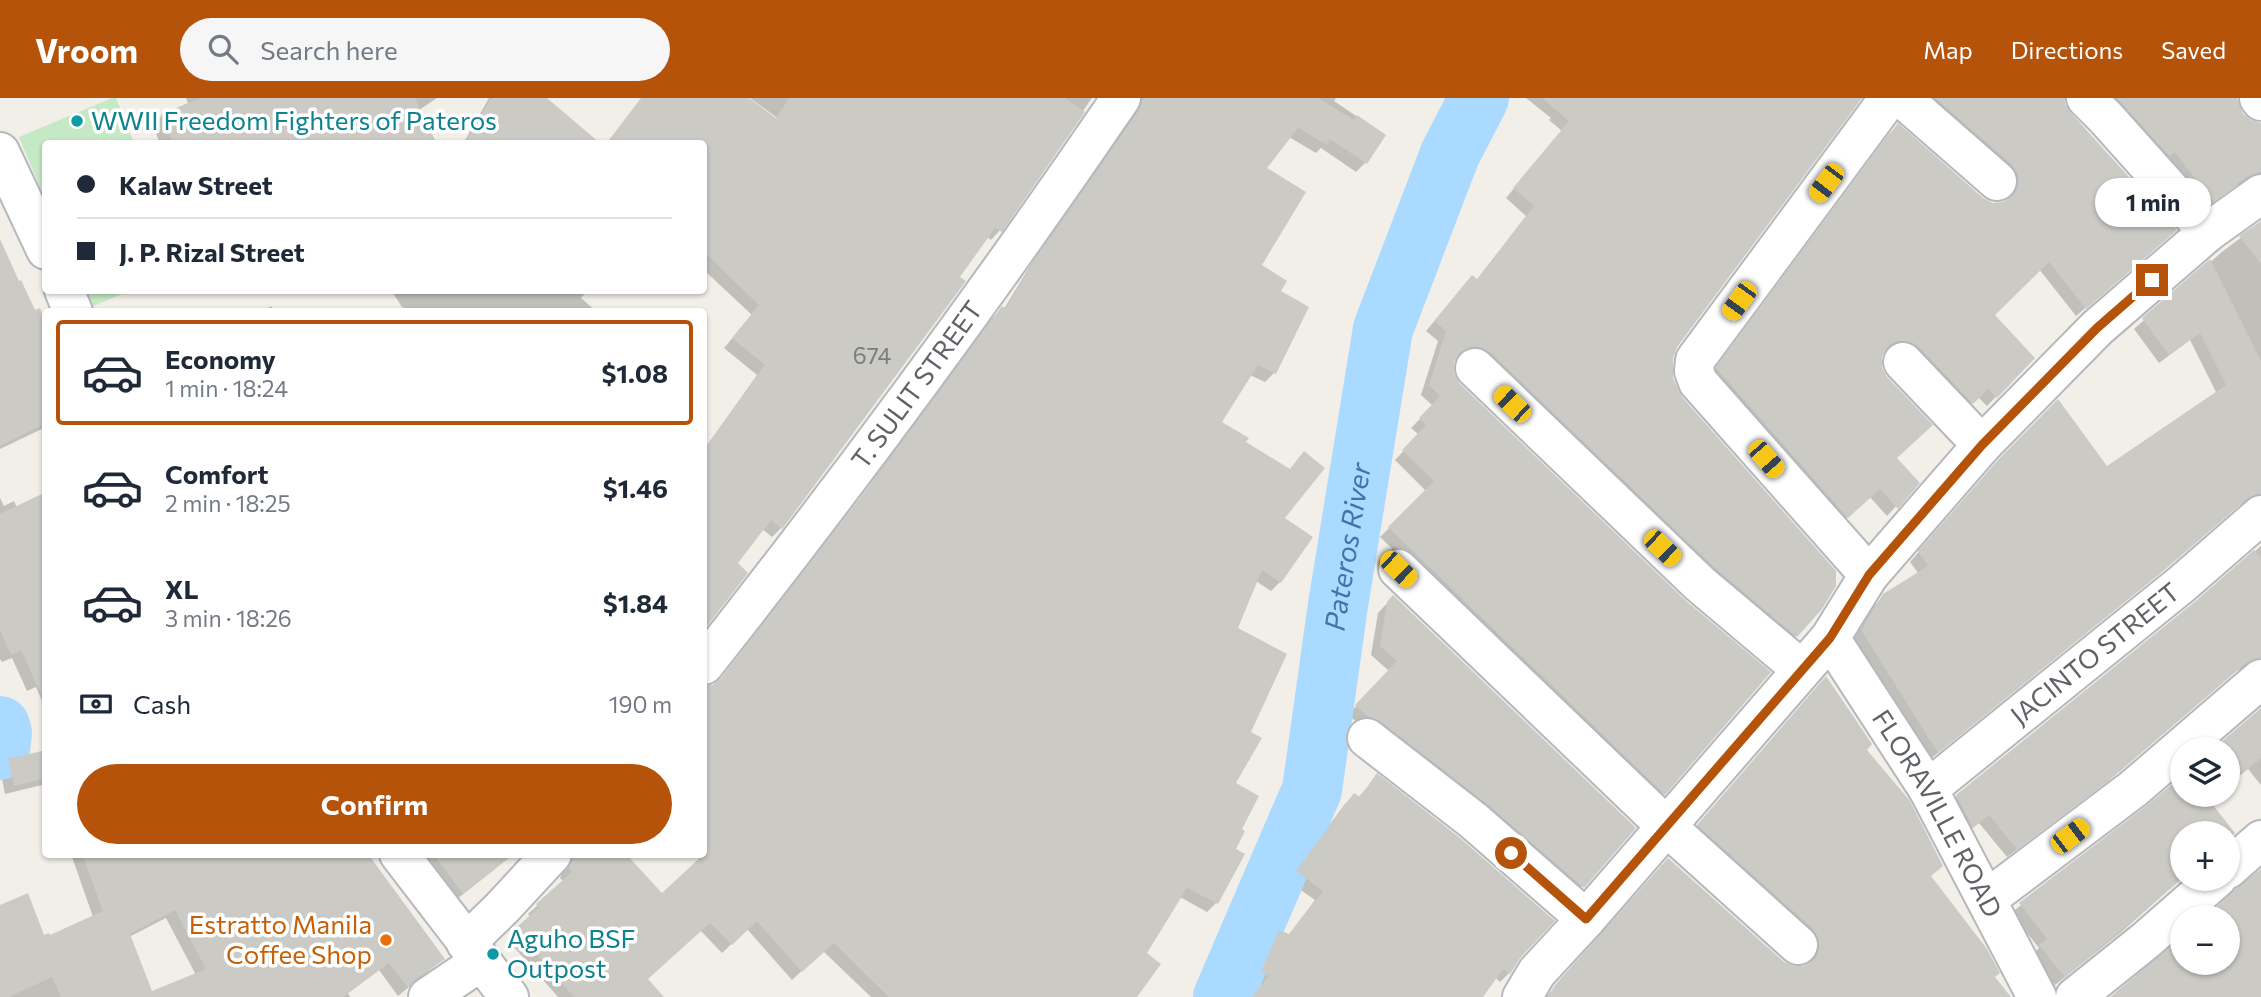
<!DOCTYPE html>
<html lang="en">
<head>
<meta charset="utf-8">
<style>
  :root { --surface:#fff; --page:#f6f6f7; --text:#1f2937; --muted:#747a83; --line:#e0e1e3; --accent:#b45309 }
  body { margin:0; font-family:Commissioner,sans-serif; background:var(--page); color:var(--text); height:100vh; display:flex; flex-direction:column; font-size:26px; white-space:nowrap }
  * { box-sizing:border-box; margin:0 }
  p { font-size:23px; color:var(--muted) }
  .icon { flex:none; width:38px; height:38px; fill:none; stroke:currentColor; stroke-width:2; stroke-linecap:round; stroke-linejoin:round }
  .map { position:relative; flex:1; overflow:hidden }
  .details { position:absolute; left:42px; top:210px; width:665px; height:550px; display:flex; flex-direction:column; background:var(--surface); border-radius:7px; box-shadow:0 2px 5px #0004 }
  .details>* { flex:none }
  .top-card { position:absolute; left:42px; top:42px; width:665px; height:154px; border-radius:7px; box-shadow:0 2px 5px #0004; display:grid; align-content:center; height:154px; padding:0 35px; background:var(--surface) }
  .buttons { position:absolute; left:2170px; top:639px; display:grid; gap:14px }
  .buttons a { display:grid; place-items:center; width:70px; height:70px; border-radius:50%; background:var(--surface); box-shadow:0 2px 5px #0004; font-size:35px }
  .end { position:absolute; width:32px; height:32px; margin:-16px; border:9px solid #b45309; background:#fff; box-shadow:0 0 0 4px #fff }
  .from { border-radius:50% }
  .bubble { position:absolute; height:49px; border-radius:24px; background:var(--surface); box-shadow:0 2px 5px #0004; font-size:23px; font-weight:700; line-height:49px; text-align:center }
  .car { position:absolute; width:21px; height:42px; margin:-21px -10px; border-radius:9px; box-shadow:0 0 5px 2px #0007; background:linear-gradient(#f5c518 24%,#345 0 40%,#f5c518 0 76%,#345 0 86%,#f5c518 0) }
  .top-card b { display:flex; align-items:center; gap:24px; height:66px; font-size:26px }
  .top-card b+b { border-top:2px solid var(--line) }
  .top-card i { width:18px; height:18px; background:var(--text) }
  ul { padding:12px 0 0; list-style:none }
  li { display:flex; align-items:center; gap:21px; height:105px; margin:0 14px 10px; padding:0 21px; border:4px solid transparent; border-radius:7px }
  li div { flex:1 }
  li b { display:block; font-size:26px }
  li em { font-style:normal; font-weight:700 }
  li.on { border-color:var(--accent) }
  li>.icon { width:63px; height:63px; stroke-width:1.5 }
  .pay { display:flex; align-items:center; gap:18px; height:77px; padding:0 35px; font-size:26px }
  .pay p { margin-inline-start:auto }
  .button { display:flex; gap:14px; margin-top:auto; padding:14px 35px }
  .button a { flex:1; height:80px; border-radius:42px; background:var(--accent); color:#fff; font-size:28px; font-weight:700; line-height:80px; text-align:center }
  header { display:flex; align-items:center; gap:42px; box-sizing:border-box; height:98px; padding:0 35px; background:var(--accent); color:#fff }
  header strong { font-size:33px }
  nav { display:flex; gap:38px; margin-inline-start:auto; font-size:24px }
  .search { width:490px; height:63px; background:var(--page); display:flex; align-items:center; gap:18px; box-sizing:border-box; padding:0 24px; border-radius:38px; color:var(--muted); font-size:26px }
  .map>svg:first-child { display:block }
</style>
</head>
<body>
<header>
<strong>Vroom</strong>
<div class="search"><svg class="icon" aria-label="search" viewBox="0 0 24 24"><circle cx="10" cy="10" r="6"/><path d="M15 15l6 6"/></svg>Search here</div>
<nav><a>Map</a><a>Directions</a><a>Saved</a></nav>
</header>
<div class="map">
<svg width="2261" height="899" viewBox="0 0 2261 899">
  <rect width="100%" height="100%" fill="#f1efe8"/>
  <g fill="#c5e8c5">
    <path d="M112 0H116L134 45 46 46 45 101 19 39Z"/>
    <path d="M84 193H129L91 209Z"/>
  </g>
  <g fill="#0003" fill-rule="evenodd">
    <path d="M186 0H437L419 12 435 46H160L153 27 162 17 188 5Z"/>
    <path d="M489 0H544L598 46H463Z"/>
    <path d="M643 0H687L806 41 750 0H1092L1000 132 991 142 987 139 781 430 772 439 762 431 735 466 746 475 704 529V352L757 277 724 250 752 217 705 173 704 175V46H606Z"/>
    <path d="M1132 0H1336L1334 3 1384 37 1365 65 1356 74 1321 50 1316 55 1289 39 1264 71 1260 168 1278 194 1274 275 1265 284 1250 277 1219 325 1244 345 1282 420 1310 439 1280 484 1271 493 1256 483 1236 530 1249 635 1234 686 1239 732 1216 805 1207 814 1180 799 1144 856 1135 899H871L823 853 792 882 747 831 722 855 700 832 646 881 662 899H558L507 841 531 819 528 816 564 784 560 780 565 770 579 756H625L662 797 715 745 704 733V618L731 589 873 382 993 219 1004 211 1030 168 1130 23 1134 11Z"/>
    <path d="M1526 0H1860L1676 248 1671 260 1672 280 1796 538 1787 547 1470 257H1459L1452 265 1453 277 1664 696 1655 704 1380 439 1426 393 1395 362 1419 337 1411 330 1433 308 1421 297 1438 243 1426 233 1463 189 1476 183 1526 118 1506 100 1562 33 1549 22 1551 20Z"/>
    <path d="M1916 0H2063V5L2166 141 2076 218 2039 171 1992 217 2033 260 1987 308 1978 299 1963 313 1899 251 1883 253 1880 258 1895 360 1917 385 1887 418 1870 399 1838 428 1708 280 1889 36 1898 28 1982 101 1993 106 2007 104 2010 97 2009 85Z"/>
    <path d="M2099 0H2236L2242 17 2251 24 2261 26V85L2248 83 2237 87 2201 113Z"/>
    <path d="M2261 125V407L2246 404 2235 409 2158 477 1929 662 1853 542 1874 508 1884 498 1919 476 1910 464 1989 373 2107 370 2217 296 2190 242 2159 265 2134 231 2223 153Z"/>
    <path d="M0 152 34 214 46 267V329L0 351Z"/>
    <path d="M391 192H588L581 200 597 214H419L402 209Z"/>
    <path d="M271 208 274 214H262Z"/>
    <path d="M46 396V612L36 589 27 593 12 560 2 564 0 561V400L4 408 14 403 17 410Z"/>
    <path d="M2261 448V570L2247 568 2236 573 2108 683 2007 759 1979 725 1963 737 1948 707 1957 698 2198 503Z"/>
    <path d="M1393 499 1634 730 1573 798 1348 617 1389 573 1371 557 1378 515Z"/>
    <path d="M1818 589 1864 652 1929 779 1994 879 2009 899H1546L1660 771 1783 865 1794 870 1809 867 1811 850 1690 736Z"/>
    <path d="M2261 612V687L2248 671 2228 687V651H2216Z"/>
    <path d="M46 654V686L5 696 0 671 8 662Z"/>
    <path d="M1377 678 1519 858 1509 875 1500 884 1495 879 1481 899H1252L1262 887 1253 883 1270 843 1279 834 1288 838 1315 802 1288 783 1345 706 1354 697 1358 700Z"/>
    <path d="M2182 680V696H2215L2208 703 2233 735 2228 741V735H2182V780L2120 835 2055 887 2031 858 2039 850 2011 815 2148 709Z"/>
    <path d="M71 756H365L443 861 398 898 379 872 348 895 350 899H0V809L43 840 49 839 93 819ZM166 820 196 877 151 895 129 839Z"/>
    <path d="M415 756H500L495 771 453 804Z"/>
  </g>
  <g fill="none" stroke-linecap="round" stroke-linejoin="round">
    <g stroke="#aadaff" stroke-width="60">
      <path d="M0 628 2 635 0 652"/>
      <path id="s1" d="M1223 899 1312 692 1338 507 1383 231 1450 56 1479 0"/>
    </g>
  </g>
  <g fill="#cccac5" fill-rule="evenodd">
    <path d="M201 0H415L437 46H173L161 16Z"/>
    <path d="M491 0H547L601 46H465Z"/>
    <path d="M641 0H749L776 20 789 0H1065L1085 14 1002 134 995 130 960 179 966 183 794 415 782 431 771 422 738 465 748 475 704 532V351L765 267 732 240 759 207 704 154V46H606Z"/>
    <path d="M1143 0H1318L1354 22 1357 17 1386 37 1367 66 1330 41 1327 47 1298 30 1267 70 1306 94 1262 167 1287 183 1281 193 1309 209 1276 276 1258 267 1222 324 1249 340 1246 344 1290 371 1304 353 1325 370 1285 420 1313 439 1281 485 1262 472 1238 530 1287 556 1251 634 1262 640 1236 685 1259 698 1242 731 1245 733 1236 751 1245 756 1218 806 1187 790 1147 855 1161 866 1137 899H889L834 845 802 874 757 823 732 847 710 825 648 881 664 899H574L515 831 539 809 536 806 572 774 569 770 573 756H626L662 795 704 756V588L713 587 721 580 882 371 1002 208 1006 210 1038 157 1139 12Z"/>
    <path d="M1542 0H1862L1677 249 1673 260V280L1682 299 1836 473V488L1822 511 1797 539 1715 470 1490 254 1481 249H1470L1460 254 1454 264V275L1460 286 1685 502 1771 574 1665 697 1388 429 1434 383 1402 352 1426 327 1419 320 1440 298 1429 287 1446 233 1434 223 1472 177 1477 181 1534 108 1513 90 1569 23Z"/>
    <path d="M1935 0H2065V6L2071 15 2177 132 2086 211 2049 164 1995 217 2035 260 1997 300 1988 291 1973 306 1918 248 1908 243H1897L1888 248 1882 258V270L1887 279 1933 327 1897 360 1920 385 1898 411 1880 391 1848 420 1716 270 1898 25 1983 100 1993 105 2003 104 2014 97 2018 88V77L2012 67Z"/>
    <path d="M2117 0H2237L2243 16 2251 22 2261 25V74L2248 78 2213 104 2175 54 2169 58Z"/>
    <path d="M2261 123V166L2239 138Z"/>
    <path d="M0 141 19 183 21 182 35 212 40 210 46 226V325L0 348Z"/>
    <path d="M2210 161 2261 263V396L2247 401 2169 468 1938 655 1861 532 1883 496 1928 468 1918 453 1998 362 2058 301 2107 368 2226 287 2200 235 2169 257 2142 220Z"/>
    <path d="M46 394V607L21 552 11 557 0 532V416Z"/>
    <path d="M2254 452 2261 460V560L2247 564 2119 674 2017 751 1989 717 1973 730 1956 697 2197 502Z"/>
    <path d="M1393 497 1636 730 1584 790 1487 706 1380 623 1368 619 1355 607 1397 563 1380 548 1387 504Z"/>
    <path d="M1826 578 1872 646 1867 652 1910 703 1943 768 1931 778 1987 851 2000 875 1995 879 2011 899H1548L1555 887 1668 760 1784 864 1794 868H1804L1815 861 1819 852V841L1813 831 1697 727Z"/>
    <path d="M2261 610V660L2228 687V651H2213Z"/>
    <path d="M46 652V680L14 688 8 661Z"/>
    <path d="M1377 675 1460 740 1555 823 1521 859 1510 876 1503 871 1483 899H1251L1269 878 1261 874 1279 832 1289 836 1323 793 1296 773 1354 695 1360 699Z"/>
    <path d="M2182 678V696H2216L2209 702 2235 735 2228 742V735H2182L2183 780 2065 879 2039 847 2047 841 2019 805 2146 708Z"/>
    <path d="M82 756H368L445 861 416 881 408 890 389 865 343 899H61L52 879 9 899H0V807L28 795 44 837 49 835 50 837 103 813ZM175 812 206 871 152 893 130 836Z"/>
    <path d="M433 756H514L463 796Z"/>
    <path d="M2261 771V899H2110L2182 839V864H2228V819H2206L2235 791Z"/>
  </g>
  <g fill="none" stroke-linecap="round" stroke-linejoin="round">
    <defs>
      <g id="minor">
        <path d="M1902 0 1997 83"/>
        <path d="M2086 0 2106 20 2208 134"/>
        <path d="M2259 0 2261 3"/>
        <path d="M0 54 46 152"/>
        <path d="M64 192 73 214"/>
        <path d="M1903 264 1982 347"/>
        <path d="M1475 270 1700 486 1801 571"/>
        <path d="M1398 471 1666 728 1798 847"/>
        <path d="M1869 477 1698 284 1694 273 1695 262 1889 0"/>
        <path id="s2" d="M1830 540 1928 691 2037 899"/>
        <path id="s3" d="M704 567C849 383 989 194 1121 0"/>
        <path d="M1367 640 1474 723 1586 821"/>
        <path id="s4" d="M1928 691 2183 485 2261 417"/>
        <path d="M399 756 509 899"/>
        <path d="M2228 771 2261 742"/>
        <path d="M1987 801 2133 691 2261 581"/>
        <path d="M466 845 502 810 552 756"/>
        <path d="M428 899 480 864"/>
        <path d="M1522 899 1537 874 1586 821 1830 540 1869 477 1982 347 2097 230 2208 134 2261 96"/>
        <path d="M2075 899 2145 843 2217 780"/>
      </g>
    </defs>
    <use href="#minor" stroke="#b5b8bc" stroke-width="42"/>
    <use href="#minor" stroke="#fff" stroke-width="38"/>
  </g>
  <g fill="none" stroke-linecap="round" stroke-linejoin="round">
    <path stroke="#b45309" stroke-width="9" d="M1511 755 1586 821 1830 540 1869 477 1982 347 2097 230 2152 182"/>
  </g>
  <g fill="#0f9aa8" stroke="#fff" stroke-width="2.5">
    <circle cx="77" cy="23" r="7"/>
    <circle cx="493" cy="856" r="7"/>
  </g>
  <circle fill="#e8710a" stroke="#fff" stroke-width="2.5" cx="386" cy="842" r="7"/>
  <g text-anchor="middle" stroke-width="7" stroke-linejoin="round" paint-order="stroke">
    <g font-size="23" fill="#7a7d7f">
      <text x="872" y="266">674</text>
    </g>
    <g font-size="26" fill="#0d838f" stroke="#fff" text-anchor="start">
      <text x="91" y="32">WWII Freedom Fighters of Pateros</text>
      <text x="507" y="850">Aguho BSF<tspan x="507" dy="30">Outpost</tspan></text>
    </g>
    <g font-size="26" fill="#5f6368" stroke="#fff">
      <text dy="9" stroke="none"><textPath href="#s3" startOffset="352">T. SULIT STREET</textPath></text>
      <text dy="9" stroke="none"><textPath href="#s4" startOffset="215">JACINTO STREET</textPath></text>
      <text dy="9" stroke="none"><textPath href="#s2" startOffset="206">FLORAVILLE ROAD</textPath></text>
    </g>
    <g font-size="26" fill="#c56008" stroke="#fff" text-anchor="end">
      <text x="372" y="836">Estratto Manila<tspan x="372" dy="30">Coffee Shop</tspan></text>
    </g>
    <g font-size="28" font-style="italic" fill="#4174aa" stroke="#fff">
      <text dy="10" stroke="none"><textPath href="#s1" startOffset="471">Pateros River</textPath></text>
    </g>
  </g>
</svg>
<div class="buttons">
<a><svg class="icon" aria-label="layers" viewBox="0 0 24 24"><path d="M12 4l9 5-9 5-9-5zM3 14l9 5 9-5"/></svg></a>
<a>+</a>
<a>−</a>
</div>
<i class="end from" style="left:1511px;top:755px"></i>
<i class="end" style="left:2152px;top:182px"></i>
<div class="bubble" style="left:2095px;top:80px;width:116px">1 min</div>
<i class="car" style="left:1826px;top:85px;rotate:217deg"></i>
<i class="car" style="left:1739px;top:203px;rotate:216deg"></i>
<i class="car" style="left:1512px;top:306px;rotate:314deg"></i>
<i class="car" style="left:1766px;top:361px;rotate:139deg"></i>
<i class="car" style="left:1662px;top:450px;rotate:134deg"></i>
<i class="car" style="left:1398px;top:471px;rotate:134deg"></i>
<i class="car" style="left:2070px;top:738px;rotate:53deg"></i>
<div class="top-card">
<b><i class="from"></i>Kalaw Street</b>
<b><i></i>J. P. Rizal Street</b>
</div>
<section class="details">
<ul>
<li class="on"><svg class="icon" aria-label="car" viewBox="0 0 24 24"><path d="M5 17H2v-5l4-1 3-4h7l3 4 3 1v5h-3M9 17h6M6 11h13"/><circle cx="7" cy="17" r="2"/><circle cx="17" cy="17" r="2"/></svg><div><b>Economy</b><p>1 min · 18:24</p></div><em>$1.08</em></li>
<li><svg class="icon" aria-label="car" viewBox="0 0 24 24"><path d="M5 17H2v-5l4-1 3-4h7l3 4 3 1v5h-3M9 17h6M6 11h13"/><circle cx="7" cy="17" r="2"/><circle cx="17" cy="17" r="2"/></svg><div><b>Comfort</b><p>2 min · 18:25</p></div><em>$1.46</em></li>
<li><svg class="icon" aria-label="car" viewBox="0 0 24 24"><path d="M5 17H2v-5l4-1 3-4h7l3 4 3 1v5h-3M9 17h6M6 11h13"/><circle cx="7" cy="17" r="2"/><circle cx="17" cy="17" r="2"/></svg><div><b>XL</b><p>3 min · 18:26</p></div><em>$1.84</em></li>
</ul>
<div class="pay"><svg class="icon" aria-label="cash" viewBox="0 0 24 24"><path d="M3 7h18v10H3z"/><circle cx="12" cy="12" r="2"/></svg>Cash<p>190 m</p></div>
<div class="button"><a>Confirm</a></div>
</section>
</div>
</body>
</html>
